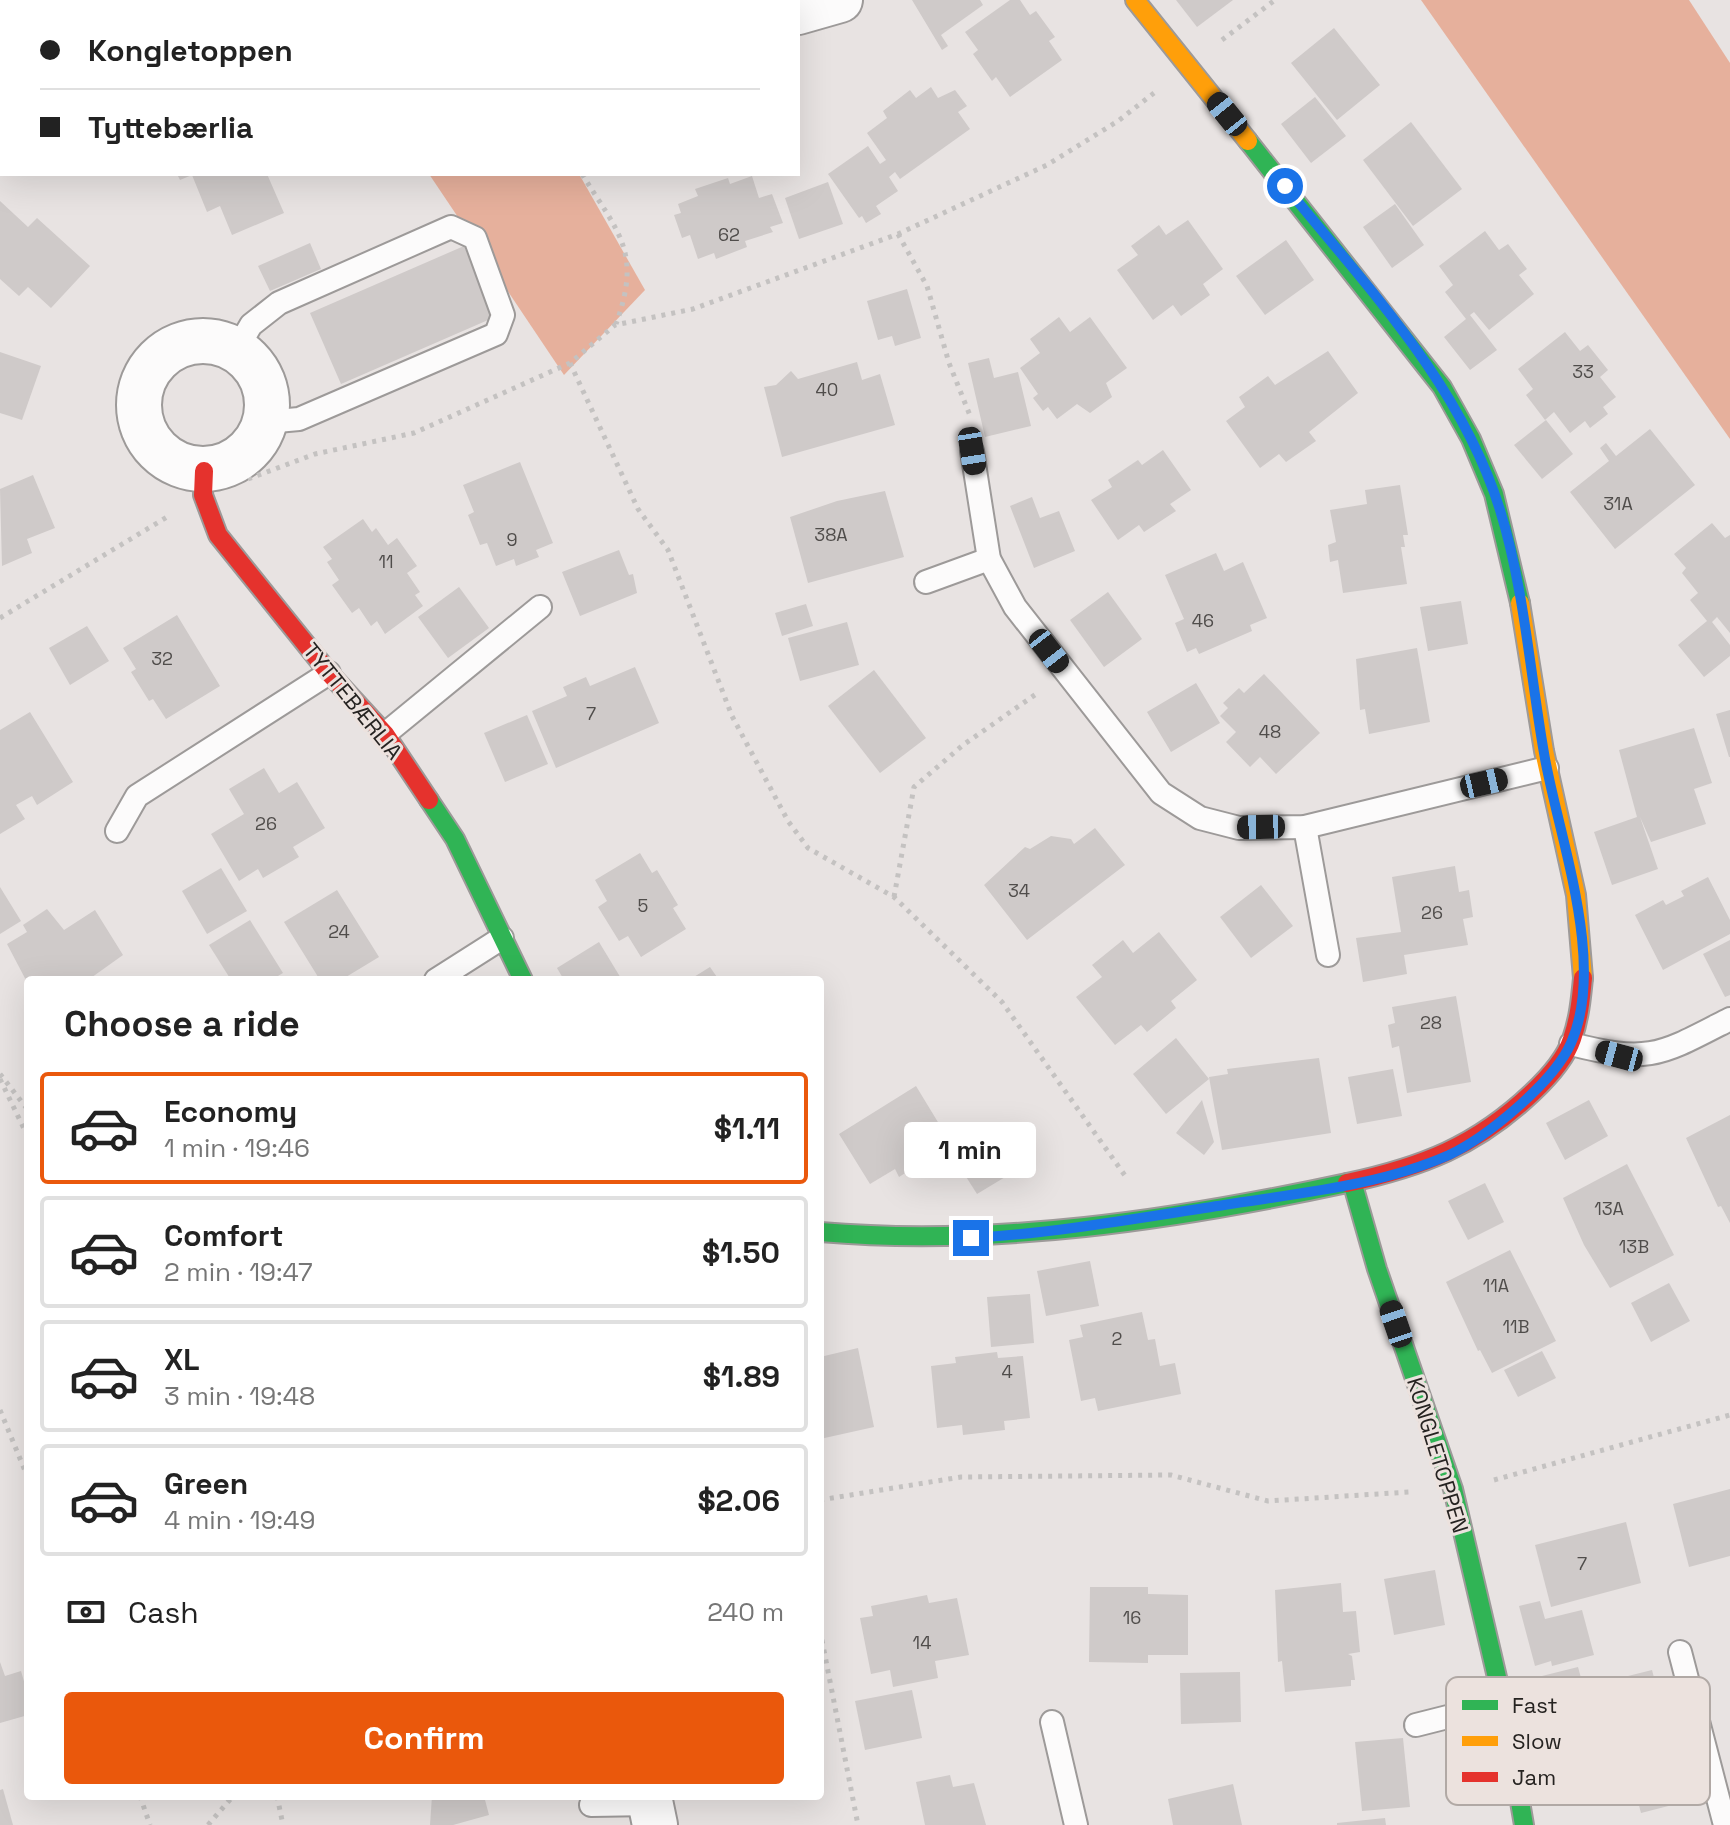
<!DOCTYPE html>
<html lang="en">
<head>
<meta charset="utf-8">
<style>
  :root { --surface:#fff; --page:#f6f6f6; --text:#222; --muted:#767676; --line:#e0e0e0; --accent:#ea580c }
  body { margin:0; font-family:"Space Grotesk",sans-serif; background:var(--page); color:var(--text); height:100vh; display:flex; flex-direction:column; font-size:30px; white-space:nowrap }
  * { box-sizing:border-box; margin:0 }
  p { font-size:26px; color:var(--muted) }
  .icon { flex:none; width:44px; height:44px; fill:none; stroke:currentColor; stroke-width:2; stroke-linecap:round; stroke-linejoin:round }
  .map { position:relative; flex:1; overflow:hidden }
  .drawer { position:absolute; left:24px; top:976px; width:800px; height:824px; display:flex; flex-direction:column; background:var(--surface); border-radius:8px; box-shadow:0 8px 32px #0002 }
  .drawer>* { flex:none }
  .banner { position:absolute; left:0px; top:0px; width:800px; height:176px; box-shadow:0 8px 32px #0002; display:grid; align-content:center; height:176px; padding:0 40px; background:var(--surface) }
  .end { position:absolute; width:36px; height:36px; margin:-18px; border:10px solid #1a73e8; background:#fff; box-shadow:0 0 0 4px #fff }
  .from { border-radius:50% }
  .bubble { position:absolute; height:56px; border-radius:8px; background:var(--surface); box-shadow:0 8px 32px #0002; font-size:26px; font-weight:700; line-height:56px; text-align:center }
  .car { position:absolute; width:24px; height:48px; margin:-24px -12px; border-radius:10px; box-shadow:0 0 6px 2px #0007; background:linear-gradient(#222 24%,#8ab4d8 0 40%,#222 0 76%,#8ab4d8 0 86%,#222 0) }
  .banner b { display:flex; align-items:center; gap:28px; height:76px; font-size:30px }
  .banner b+b { border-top:2px solid var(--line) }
  .banner i { width:20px; height:20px; background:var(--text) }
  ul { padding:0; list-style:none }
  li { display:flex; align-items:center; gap:24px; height:112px; margin:0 16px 12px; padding:0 24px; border:4px solid var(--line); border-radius:8px }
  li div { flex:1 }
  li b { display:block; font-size:30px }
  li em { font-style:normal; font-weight:700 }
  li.active { border-color:var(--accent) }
  li>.icon { width:72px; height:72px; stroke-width:1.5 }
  h2 { padding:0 40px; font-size:36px; line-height:96px }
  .pay { display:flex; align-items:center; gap:20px; height:88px; padding:0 40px; font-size:30px }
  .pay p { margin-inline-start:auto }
  .action { display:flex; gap:16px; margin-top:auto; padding:16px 40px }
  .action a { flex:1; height:92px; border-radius:8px; background:var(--accent); color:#fff; font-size:32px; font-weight:700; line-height:92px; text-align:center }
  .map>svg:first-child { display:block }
</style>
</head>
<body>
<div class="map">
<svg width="1730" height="1825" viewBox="0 0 1730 1825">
  <rect width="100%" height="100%" fill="#e8e3e2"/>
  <g fill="#e6b09c">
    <path d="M1421 0H1689L1730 63V439Z"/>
    <path d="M429 174H579L645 290 564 375Z"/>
  </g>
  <g fill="#cfcac9">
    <path d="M912 0H980L983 5 941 35 948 46 942 50Z"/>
    <path d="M1010 0H1020L1030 15 1036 11 1055 37 1049 41 1062 60 1010 97 996 77 992 81 973 54 978 50 965 32Z"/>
    <path d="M1176 0H1233L1197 27Z"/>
    <path d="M1334 28 1380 85 1337 120 1291 63Z"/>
    <path d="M931 87 938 98 955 90 967 106 958 112 970 129 900 179 895 172 889 177 898 191 876 206 881 214 866 223 862 216 859 218 828 174 868 146 880 164 886 160 867 133 887 118 883 111 910 90 916 98Z"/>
    <path d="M1315 97 1346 136 1311 163 1281 124Z"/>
    <path d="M1411 122 1462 189 1413 226 1363 160Z"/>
    <path d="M177 174H267L284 213 232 235 220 206 207 212 192 175 180 180Z"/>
    <path d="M752 176 759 198 772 194 783 223 770 227 773 232 745 241 747 247 716 259 714 253 698 259 690 235 682 238 674 215 681 213 678 204 698 196 695 189 728 178 730 184Z"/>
    <path d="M828 182 843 224 799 239 785 198Z"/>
    <path d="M0 201 28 227 37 218 90 266 51 308 28 287 19 296 0 279Z"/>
    <path d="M1395 204 1424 245 1392 268 1363 227Z"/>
    <path d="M1188 220 1223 269 1203 284 1210 295 1181 316 1173 305 1153 320 1117 270 1138 255 1131 246 1159 225 1166 235Z"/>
    <path d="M1485 231 1499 250 1508 244 1527 269 1519 275 1534 294 1489 330 1474 312 1470 315 1497 350 1470 370 1444 337 1466 319 1445 292 1453 285 1439 266Z"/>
    <path d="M1286 240 1314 280 1265 315 1236 276Z"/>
    <path d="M310 243 321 269 270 291 258 266Z"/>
    <path d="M464 246 495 317 341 384 310 313Z"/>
    <path d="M907 289 921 338 895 346 892 336 878 340 867 301Z"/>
    <path d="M1059 317 1070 332 1090 317 1127 368 1106 383 1112 397 1090 413 1077 404 1057 419 1048 407 1043 411 1033 398 1038 394 1020 368 1040 353 1030 339Z"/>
    <path d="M1565 332 1580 351 1588 345 1608 370 1600 377 1616 397 1603 407 1608 414 1590 428 1585 421 1570 433 1554 412 1545 420 1526 395 1533 389 1518 369Z"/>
    <path d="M1328 351 1358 393 1309 432 1316 441 1286 462 1279 454 1260 468 1226 421 1245 407 1239 397 1268 376 1275 385Z"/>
    <path d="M0 352 41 366 22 420 0 413Z"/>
    <path d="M989 358 994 378 1018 372 1031 426 985 437 968 363Z"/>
    <path d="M857 362 862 380 880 374 895 425 782 457 764 387 776 385 791 371 798 379Z"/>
    <path d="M1546 420 1573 454 1542 479 1514 445Z"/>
    <path d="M1650 429 1695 485 1615 549 1570 492 1609 461 1600 448 1606 443 1616 456Z"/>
    <path d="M1163 450 1191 490 1170 504 1176 511 1144 532 1139 525 1118 540 1091 500 1112 487 1108 480 1138 460 1142 465Z"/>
    <path d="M520 462 553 543 536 550 539 557 516 566 514 559 496 566 487 543 480 545 468 515 474 512 463 485Z"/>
    <path d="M33 475 55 528 27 539 32 553 2 566 0 489Z"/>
    <path d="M1400 485 1408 535H1403L1405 547H1401L1407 584 1343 593 1338 560 1330 562 1328 545 1336 542 1330 510 1367 504 1365 490Z"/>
    <path d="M885 491 904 557 808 583 790 517 837 501Z"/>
    <path d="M1032 497 1040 518 1059 511 1075 551 1034 568 1010 506Z"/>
    <path d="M363 519 372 532 376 528 388 545 397 538 417 566 407 573 420 592 415 595 423 606 385 634 377 621 371 626 359 608 352 613 332 585 339 580 327 562 332 559 323 547Z"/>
    <path d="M1712 523 1725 538 1730 535V633L1717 617 1712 622 1730 645V656L1704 677 1678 645 1707 621 1690 600 1698 593 1682 573 1686 568 1674 554Z"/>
    <path d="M619 550 629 575 633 574 637 593 580 616 562 572Z"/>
    <path d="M1216 553 1224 571 1243 562 1267 618 1250 625 1252 631 1199 654 1196 648 1187 652 1175 623 1184 619 1165 575Z"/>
    <path d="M459 587 489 628 448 658 418 617Z"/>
    <path d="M1108 592 1142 639 1104 667 1070 620Z"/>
    <path d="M1461 601 1468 644 1428 651 1420 607Z"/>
    <path d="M806 604 813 626 782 636 775 613Z"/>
    <path d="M177 615 220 686 166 719 153 699 149 701 131 672 136 669 123 648Z"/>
    <path d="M847 622 859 665 800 681 788 638Z"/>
    <path d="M87 626 109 661 70 685 49 648Z"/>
    <path d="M1417 648 1430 722 1369 734 1365 709 1360 710 1356 659Z"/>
    <path d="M635 667 659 723 556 768 532 711 567 696 563 687 586 677 590 686Z"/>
    <path d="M874 670 926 738 880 773 828 706Z"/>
    <path d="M1264 674 1320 733 1276 774 1260 757 1250 767 1226 742 1236 732 1220 716 1228 708 1223 703 1239 688 1244 693Z"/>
    <path d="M1196 683 1220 723 1171 752 1147 712Z"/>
    <path d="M1730 710V757H1729L1716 714Z"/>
    <path d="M30 712 73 782 37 805 32 796 16 805 25 819 0 834V730Z"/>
    <path d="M527 715 548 764 505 782 484 733Z"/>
    <path d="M1694 728 1712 783 1694 789 1706 824 1651 842 1640 817 1658 869 1612 885 1594 832 1637 817 1619 750Z"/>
    <path d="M264 768 279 793 297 782 325 828 293 847 299 857 263 878 258 869 239 881 211 834 244 814 229 789Z"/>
    <path d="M1095 828 1125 865 1027 940 984 885 1025 847 1030 849 1051 836 1071 839 1074 844Z"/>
    <path d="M640 853 652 873 657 870 678 905 673 908 686 929 641 957 628 936 619 941 598 907 607 901 595 880Z"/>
    <path d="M1455 866 1459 892 1469 890 1473 917 1463 919 1468 945 1404 955 1407 974 1363 982 1356 938 1401 932 1392 877Z"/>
    <path d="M221 868 247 911 207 934 182 891Z"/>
    <path d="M1708 877 1730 920V934L1663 970 1635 915 1663 900 1666 905 1684 896 1681 891Z"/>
    <path d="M1261 885 1293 926 1251 958 1220 917Z"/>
    <path d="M0 887 21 921 0 934Z"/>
    <path d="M337 890 379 957 341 980H320L284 922Z"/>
    <path d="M47 909 64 930 95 910 123 955 88 980H28V984L7 944 27 932 23 925Z"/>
    <path d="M250 920 283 973 271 980H231L209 945Z"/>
    <path d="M1159 932 1197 980 1171 1001 1176 1008 1147 1032 1141 1025 1115 1045 1076 997 1102 977 1092 965 1123 940 1133 953Z"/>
    <path d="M1730 940V995L1725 997 1703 954Z"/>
    <path d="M599 942 622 980H564L557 968Z"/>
    <path d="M710 967 719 980H689Z"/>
    <path d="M1456 996 1471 1082 1407 1093 1399 1046 1392 1048 1388 1025 1395 1023 1392 1007Z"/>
    <path d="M1176 1038 1209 1079 1166 1114 1133 1074Z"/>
    <path d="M1319 1058 1331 1133 1222 1150 1209 1077 1228 1074 1227 1069Z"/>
    <path d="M1393 1069 1402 1116 1357 1124 1348 1077Z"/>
    <path d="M916 1086 947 1137 922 1152 927 1159 899 1177 895 1169 870 1184 839 1134Z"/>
    <path d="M1202 1100 1214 1142 1204 1155 1176 1133Z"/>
    <path d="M1589 1100 1608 1136 1565 1160 1546 1123Z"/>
    <path d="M1730 1115V1223L1721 1206 1718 1207 1686 1138Z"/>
    <path d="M992 1122 1020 1168 977 1194 949 1150Z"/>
    <path d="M1627 1164 1674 1255 1610 1288 1584 1245 1563 1198Z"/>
    <path d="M1485 1183 1504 1222 1468 1240 1448 1201Z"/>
    <path d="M1510 1250 1556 1341 1492 1373 1480 1350 1478 1351 1446 1282Z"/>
    <path d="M1090 1261 1099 1306 1046 1316 1037 1271Z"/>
    <path d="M1669 1283 1690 1321 1651 1342 1631 1303Z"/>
    <path d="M1030 1294 1034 1343 991 1347 987 1297Z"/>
    <path d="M1142 1312 1148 1340 1155 1339 1160 1366 1175 1363 1181 1394 1098 1411 1095 1398 1081 1401 1069 1340 1083 1337 1080 1325Z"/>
    <path d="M858 1348 874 1427 820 1439V1357Z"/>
    <path d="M1542 1351 1556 1378 1518 1397 1504 1370Z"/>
    <path d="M997 1352 998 1358 1023 1356 1030 1418 1004 1421 1005 1430 963 1435 962 1425 937 1428 931 1366 956 1363 955 1357Z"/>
    <path d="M1730 1489V1556L1689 1567 1673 1504Z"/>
    <path d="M1626 1522 1641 1583 1551 1607 1535 1545Z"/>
    <path d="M1435 1570 1445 1625 1394 1635 1384 1579Z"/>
    <path d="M1341 1583 1343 1612 1356 1611 1360 1652 1348 1654 1352 1656 1355 1680H1351V1686L1285 1692 1282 1661 1278 1662 1275 1590Z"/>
    <path d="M1090 1587H1148V1594L1188 1595V1655H1148V1663L1089 1662Z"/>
    <path d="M927 1595 929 1603 957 1598 969 1655 935 1661 938 1678 893 1687 890 1670 871 1674 860 1618 873 1616 871 1606Z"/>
    <path d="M1540 1601 1545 1619 1582 1610 1594 1655 1552 1666 1551 1661 1535 1666 1519 1606Z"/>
    <path d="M0 1662 5 1676 21 1671 28 1695V1715L0 1723Z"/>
    <path d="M1578 1667 1584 1689 1549 1699 1542 1676Z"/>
    <path d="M1652 1670 1664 1716 1649 1721 1655 1742 1632 1748 1634 1755 1605 1762 1603 1756 1582 1762 1570 1715 1592 1709 1591 1704 1612 1698 1608 1681Z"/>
    <path d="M1240 1672 1241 1722 1181 1724 1180 1673Z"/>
    <path d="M912 1690 922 1738 865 1750 855 1701Z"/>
    <path d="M1403 1738 1410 1807 1362 1811 1355 1742Z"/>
    <path d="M1676 1755 1688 1801 1641 1813 1629 1767Z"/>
    <path d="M950 1775 953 1787 974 1783 986 1825H925L916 1782Z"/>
    <path d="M1233 1784 1242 1825H1173L1168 1799Z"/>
    <path d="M3 1789 13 1825H0V1790Z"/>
    <path d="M432 1796H484L489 1815 453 1825H430Z"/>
    <path d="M1385 1818 1386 1825H1337V1823Z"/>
  </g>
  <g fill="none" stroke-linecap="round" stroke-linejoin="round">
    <defs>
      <g id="lane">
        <path d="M237 349 251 325 279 303 451 227 475 238 503 315 496 334 299 419 266 422"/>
        <path d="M972 451 989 559 1015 607 1161 793 1200 818 1239 828 1305 827 1547 768"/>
        <path d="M926 582 989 559"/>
        <path d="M385 734 540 607"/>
        <path d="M1305 827 1328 955"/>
        <path d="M117 831 137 796 329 673"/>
        <path d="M436 980 502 938"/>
        <path d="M1571 1044C1650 1064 1660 1055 1730 1019"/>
        <path d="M1680 1652 1725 1825"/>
        <path d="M1052 1722 1076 1825"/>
        <path d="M1416 1725 1503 1703"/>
        <path d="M591 1805 651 1804"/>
      </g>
      <g id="street">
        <path d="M765 0 768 2"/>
        <path d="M798 12 840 0"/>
        <circle cx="203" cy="405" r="64"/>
        <path d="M649 1796 655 1825"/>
      </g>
      <g id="fast">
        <path d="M1248 141 1442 387 1471 439 1494 494 1520 603"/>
        <path d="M429 800 455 839 523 980"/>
        <path d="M1353 1185 1377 1269 1453 1489 1503 1703 1524 1825"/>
        <path d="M820 1232C996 1247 1175 1220 1347 1183"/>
      </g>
      <g id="slow">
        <path d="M1135 0 1248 141"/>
        <path d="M1520 603 1544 751 1576 895 1583 978"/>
      </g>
      <g id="jam">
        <path d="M204 471 203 495 218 535 329 673 385 734 429 800"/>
        <path d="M1347 1183C1422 1167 1476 1146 1532 1093 1548 1078 1565 1060 1572 1039 1579 1019 1581 999 1583 978"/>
      </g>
    </defs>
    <use href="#lane" stroke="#9d9a99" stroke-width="26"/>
    <use href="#street" stroke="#9d9a99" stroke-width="48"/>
    <use href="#fast" stroke="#9d9a99" stroke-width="22"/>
    <use href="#slow" stroke="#9d9a99" stroke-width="22"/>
    <use href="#jam" stroke="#9d9a99" stroke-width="22"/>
    <g stroke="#c4c2c1" stroke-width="5" stroke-dasharray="4 6" stroke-linecap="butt">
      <path d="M483 0 484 2"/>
      <path d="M1222 40 1275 0"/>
      <path d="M582 174C619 234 642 252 616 324"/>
      <path d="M898 234 927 286 949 363 971 418"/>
      <path d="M570 363 638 509 668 550 732 716 788 821 808 848 894 897 1002 1002 1126 1177"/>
      <path d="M248 479 315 454 414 433 570 363 615 325 693 309 898 234 1047 165 1118 121 1154 93"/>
      <path d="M0 618 167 517"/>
      <path d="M894 897 914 787 963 745 1039 692"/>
      <path d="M0 1074 28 1110"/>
      <path d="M0 1079 28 1137"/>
      <path d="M0 1410 28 1478"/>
      <path d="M1494 1480 1730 1415"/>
      <path d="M820 1500 961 1477 1171 1475 1268 1501 1409 1492"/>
      <path d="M820 1630 858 1825"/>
      <path d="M140 1796 150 1825"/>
      <path d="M277 1796 283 1825"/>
      <path d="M208 1825 233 1796"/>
    </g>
    <use href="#lane" stroke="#fcfbfb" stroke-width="22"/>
    <use href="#street" stroke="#fcfbfb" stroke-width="44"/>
    <use href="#fast" stroke="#30b455" stroke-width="18"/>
    <use href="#slow" stroke="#ff9f0a" stroke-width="18"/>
    <use href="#jam" stroke="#e5322d" stroke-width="18"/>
  </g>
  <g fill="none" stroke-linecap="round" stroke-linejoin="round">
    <path stroke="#1a73e8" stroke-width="10" d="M971 1238C1056 1233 1139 1218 1224 1205 1299 1193 1379 1186 1449 1155 1487 1137 1554 1082 1571 1043 1607 962 1558 836 1544 753 1530 673 1524 587 1500 510 1461 384 1366 286 1285 186"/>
  </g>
  <g text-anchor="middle" stroke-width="6" stroke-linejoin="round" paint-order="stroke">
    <g font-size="18" fill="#504d4b">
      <text x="729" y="241">62</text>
      <text x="1583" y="378">33</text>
      <text x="827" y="396">40</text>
      <text x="1618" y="510">31A</text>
      <text x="831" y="541">38A</text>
      <text x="512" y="546">9</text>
      <text x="386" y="568">11</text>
      <text x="1203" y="627">46</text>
      <text x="162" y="665">32</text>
      <text x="591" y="720">7</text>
      <text x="1270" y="738">48</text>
      <text x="266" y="830">26</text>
      <text x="1019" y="897">34</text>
      <text x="643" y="912">5</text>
      <text x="1432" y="919">26</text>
      <text x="339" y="938">24</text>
      <text x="1431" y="1029">28</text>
      <text x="1609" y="1215">13A</text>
      <text x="1634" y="1253">13B</text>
      <text x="1496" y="1292">11A</text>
      <text x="1516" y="1333">11B</text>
      <text x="1117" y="1345">2</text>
      <text x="1007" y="1378">4</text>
      <text x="1582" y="1570">7</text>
      <text x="1132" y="1624">16</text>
      <text x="922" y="1649">14</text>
    </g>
    <g font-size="22" fill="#262321" stroke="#ece2de">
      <text transform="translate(353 701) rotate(51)" y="8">TYTTEBÆRLIA</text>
      <text transform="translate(1438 1455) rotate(73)" y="8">KONGLETOPPEN</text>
    </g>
  </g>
  <rect x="1446" y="1677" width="264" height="128" rx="12" fill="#ece2de" stroke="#b1a9a5" stroke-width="2"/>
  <rect x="1462" y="1700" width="36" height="10" fill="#30b455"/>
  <rect x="1462" y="1736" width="36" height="10" fill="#ff9f0a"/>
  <rect x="1462" y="1772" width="36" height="10" fill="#e5322d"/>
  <g font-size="22" fill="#262321">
    <text x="1512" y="1713">Fast</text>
    <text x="1512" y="1749">Slow</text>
    <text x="1512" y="1785">Jam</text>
  </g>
</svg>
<i class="end from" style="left:1285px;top:186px"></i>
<i class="end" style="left:971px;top:1238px"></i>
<div class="bubble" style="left:904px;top:1122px;width:132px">1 min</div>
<i class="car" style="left:1227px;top:114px;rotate:321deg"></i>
<i class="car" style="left:972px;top:451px;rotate:171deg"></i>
<i class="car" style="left:1049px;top:651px;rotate:142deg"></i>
<i class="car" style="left:1484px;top:783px;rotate:77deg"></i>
<i class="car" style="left:1261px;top:827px;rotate:269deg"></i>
<i class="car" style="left:1619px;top:1056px;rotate:285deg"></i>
<i class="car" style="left:1396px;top:1324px;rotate:341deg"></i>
<div class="banner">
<b><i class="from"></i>Kongletoppen</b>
<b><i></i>Tyttebærlia</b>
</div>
<section class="drawer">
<h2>Choose a ride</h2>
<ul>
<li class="active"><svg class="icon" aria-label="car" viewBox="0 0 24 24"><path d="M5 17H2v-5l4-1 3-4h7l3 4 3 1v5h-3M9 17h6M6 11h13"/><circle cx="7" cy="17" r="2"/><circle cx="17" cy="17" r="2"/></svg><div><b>Economy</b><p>1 min · 19:46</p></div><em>$1.11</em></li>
<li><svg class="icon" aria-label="car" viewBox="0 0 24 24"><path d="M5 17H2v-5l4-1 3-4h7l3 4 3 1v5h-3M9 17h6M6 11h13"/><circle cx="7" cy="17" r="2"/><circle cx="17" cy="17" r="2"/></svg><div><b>Comfort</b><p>2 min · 19:47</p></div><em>$1.50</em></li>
<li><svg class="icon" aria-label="car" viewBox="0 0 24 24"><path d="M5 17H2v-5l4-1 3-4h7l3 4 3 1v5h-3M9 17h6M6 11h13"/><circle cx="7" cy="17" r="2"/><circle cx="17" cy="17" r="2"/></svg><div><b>XL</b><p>3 min · 19:48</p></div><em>$1.89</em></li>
<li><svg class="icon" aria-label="car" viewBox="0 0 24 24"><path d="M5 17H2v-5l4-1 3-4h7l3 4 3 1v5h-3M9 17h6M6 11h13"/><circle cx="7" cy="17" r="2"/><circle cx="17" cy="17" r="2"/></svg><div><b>Green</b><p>4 min · 19:49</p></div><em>$2.06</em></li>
</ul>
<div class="pay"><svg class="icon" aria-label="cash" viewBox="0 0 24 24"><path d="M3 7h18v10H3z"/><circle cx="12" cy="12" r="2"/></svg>Cash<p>240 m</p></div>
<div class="action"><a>Confirm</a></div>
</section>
</div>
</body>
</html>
